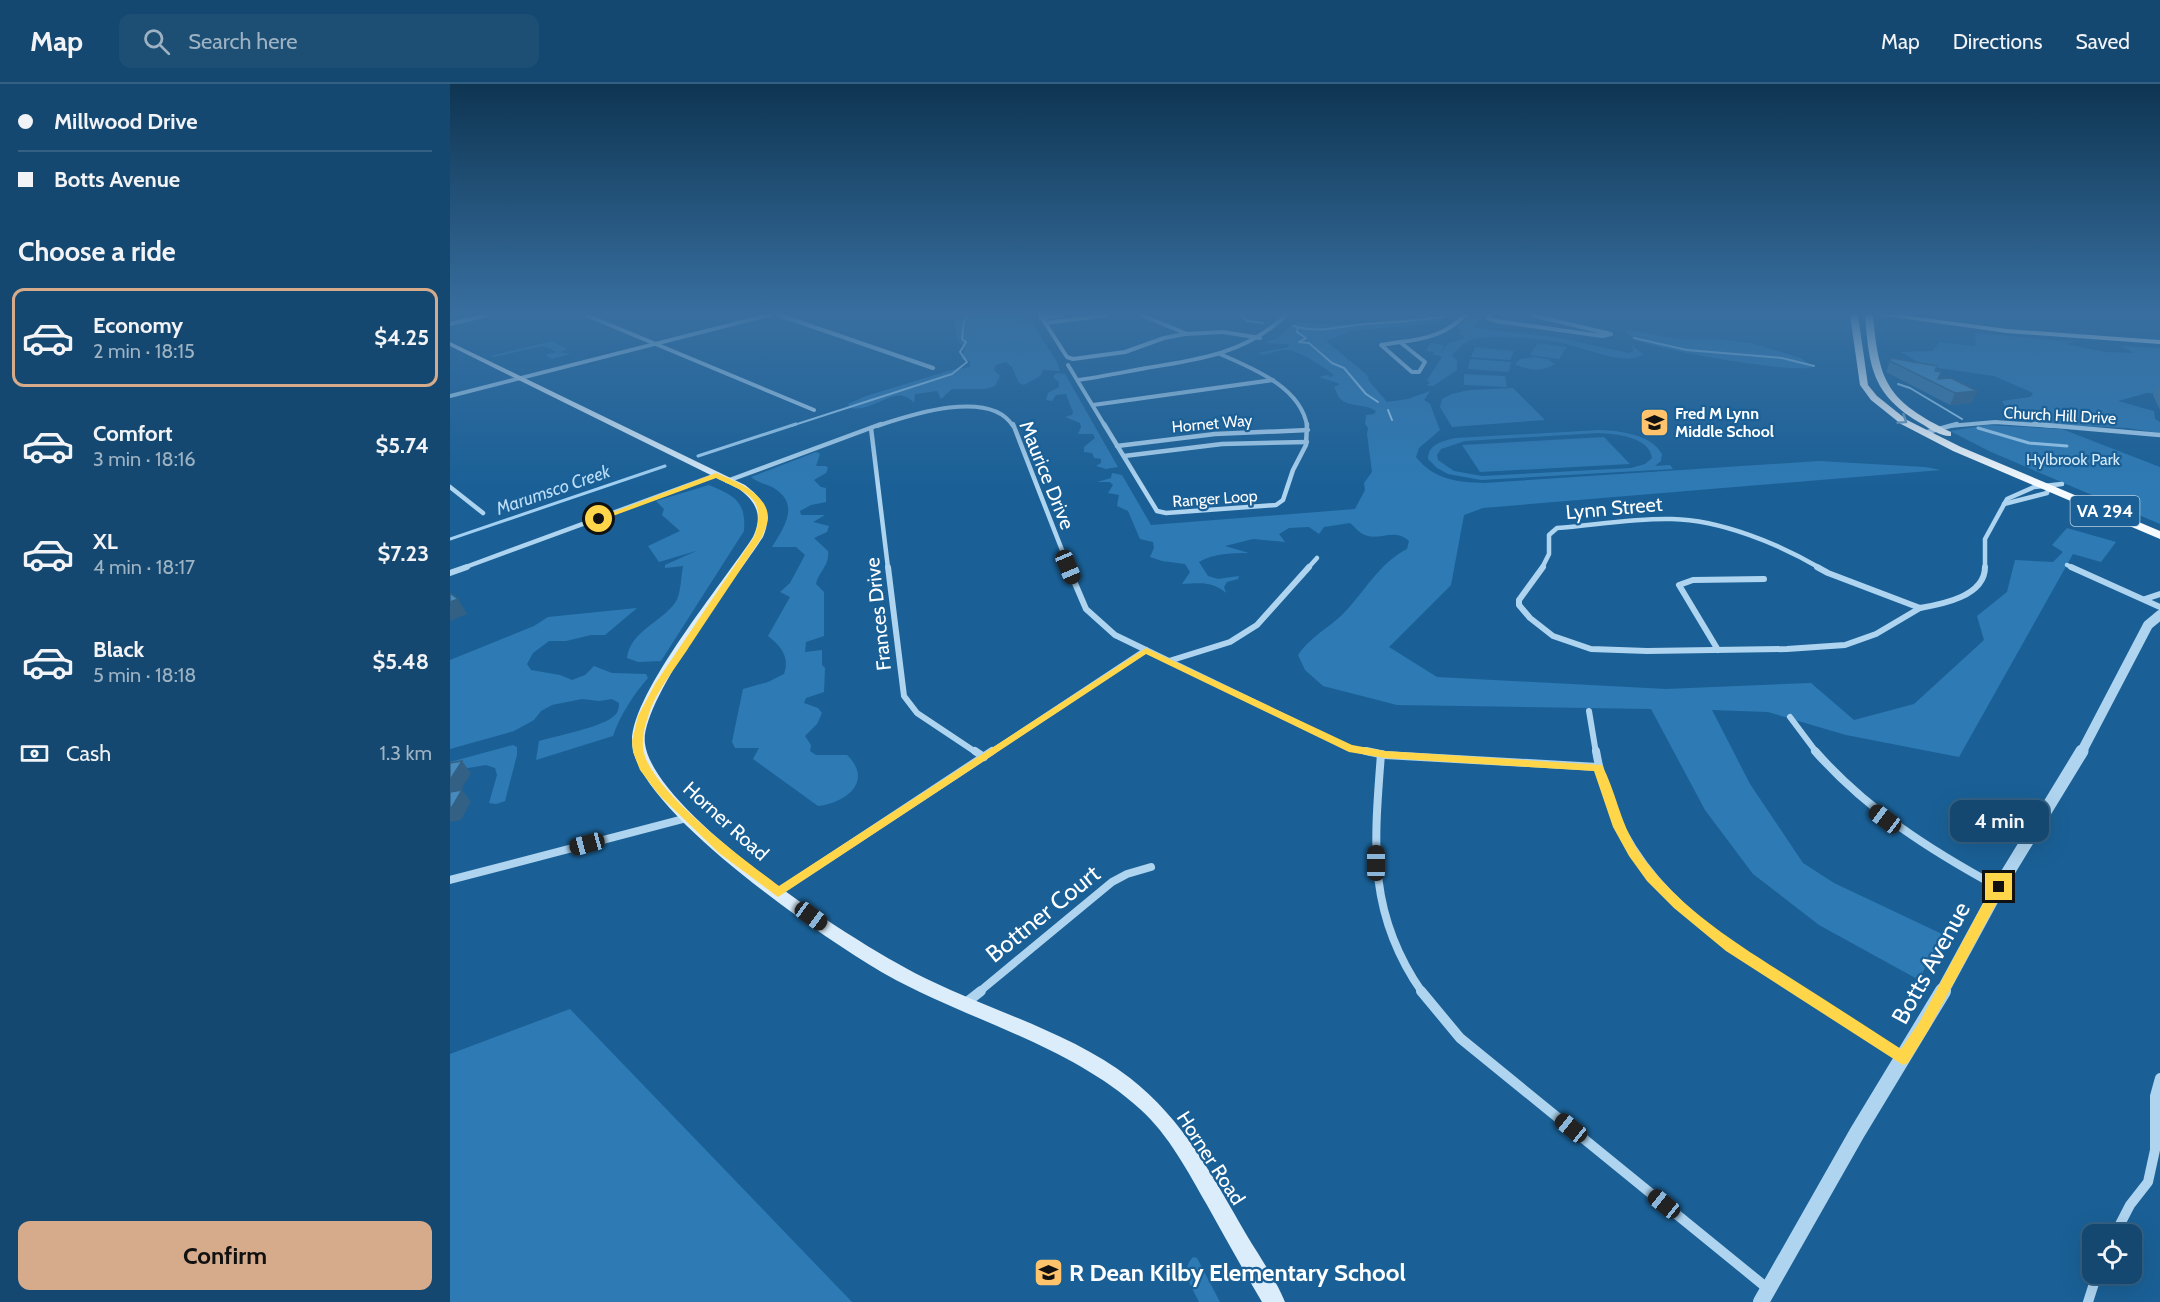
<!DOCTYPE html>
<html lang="en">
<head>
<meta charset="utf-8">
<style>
  :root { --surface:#144870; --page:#1d4f75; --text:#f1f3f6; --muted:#9db2c3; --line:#336083; --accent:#d6ab8b }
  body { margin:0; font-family:Cabin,sans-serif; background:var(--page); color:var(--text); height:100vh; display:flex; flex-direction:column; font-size:22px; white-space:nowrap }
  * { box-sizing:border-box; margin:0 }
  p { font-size:20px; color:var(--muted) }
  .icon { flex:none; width:33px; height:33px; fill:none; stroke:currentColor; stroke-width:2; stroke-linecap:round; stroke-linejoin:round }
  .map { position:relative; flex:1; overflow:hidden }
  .panel { display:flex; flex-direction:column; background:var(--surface); width:450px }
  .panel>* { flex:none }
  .banner { display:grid; align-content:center; height:132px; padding:0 18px; background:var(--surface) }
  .controls { position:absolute; left:1632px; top:1140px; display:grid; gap:12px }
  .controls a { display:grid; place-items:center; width:60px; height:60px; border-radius:12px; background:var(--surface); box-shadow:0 6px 24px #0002,0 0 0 2px var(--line); font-size:30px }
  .end { position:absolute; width:27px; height:27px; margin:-14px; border:8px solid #ffd54a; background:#111; box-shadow:0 0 0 3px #111 }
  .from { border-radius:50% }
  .bubble { position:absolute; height:42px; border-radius:12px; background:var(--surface); box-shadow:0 6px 24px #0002,0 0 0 2px var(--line); font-size:20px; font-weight:700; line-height:42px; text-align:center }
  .car { position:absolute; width:18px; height:36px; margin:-18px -9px; border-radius:8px; box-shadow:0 0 4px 2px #0007; background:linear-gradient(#222 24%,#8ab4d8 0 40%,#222 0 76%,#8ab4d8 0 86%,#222 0) }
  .banner b { display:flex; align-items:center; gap:21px; height:57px; font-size:22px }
  .banner b+b { border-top:2px solid var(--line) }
  .banner i { width:15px; height:15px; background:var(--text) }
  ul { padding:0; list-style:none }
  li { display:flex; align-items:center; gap:18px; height:99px; margin:0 12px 9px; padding:0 6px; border:3px solid transparent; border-radius:12px }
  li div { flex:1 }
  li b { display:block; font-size:22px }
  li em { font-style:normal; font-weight:700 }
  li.active { border-color:var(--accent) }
  li>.icon { width:54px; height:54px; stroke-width:1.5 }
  h2 { padding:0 18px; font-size:27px; line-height:72px }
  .pay { display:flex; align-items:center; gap:15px; height:66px; padding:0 18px; font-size:22px }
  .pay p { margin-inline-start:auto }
  .button { display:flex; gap:12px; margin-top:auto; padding:12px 18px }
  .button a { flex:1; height:69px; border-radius:12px; background:var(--accent); color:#111; font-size:24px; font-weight:700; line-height:69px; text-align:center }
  header { display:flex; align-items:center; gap:36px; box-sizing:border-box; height:84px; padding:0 30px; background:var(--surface); border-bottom:2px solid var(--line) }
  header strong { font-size:28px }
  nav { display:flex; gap:33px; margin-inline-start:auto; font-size:21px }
  .search { width:420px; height:54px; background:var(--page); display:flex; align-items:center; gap:15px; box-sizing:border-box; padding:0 21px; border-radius:12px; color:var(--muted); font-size:22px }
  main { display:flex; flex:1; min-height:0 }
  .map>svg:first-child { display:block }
</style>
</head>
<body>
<header>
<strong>Map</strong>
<div class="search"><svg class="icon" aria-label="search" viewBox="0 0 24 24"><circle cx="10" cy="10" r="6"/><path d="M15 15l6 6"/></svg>Search here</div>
<nav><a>Map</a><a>Directions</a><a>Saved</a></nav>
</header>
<main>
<section class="panel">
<div class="banner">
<b><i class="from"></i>Millwood Drive</b>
<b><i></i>Botts Avenue</b>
</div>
<h2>Choose a ride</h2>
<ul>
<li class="active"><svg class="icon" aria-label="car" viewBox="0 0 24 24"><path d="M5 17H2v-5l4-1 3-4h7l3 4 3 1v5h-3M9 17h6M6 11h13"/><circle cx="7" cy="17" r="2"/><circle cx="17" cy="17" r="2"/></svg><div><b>Economy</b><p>2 min · 18:15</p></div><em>$4.25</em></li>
<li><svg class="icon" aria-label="car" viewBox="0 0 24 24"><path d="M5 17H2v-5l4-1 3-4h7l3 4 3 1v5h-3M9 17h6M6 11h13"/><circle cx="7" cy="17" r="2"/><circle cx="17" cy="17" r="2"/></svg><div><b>Comfort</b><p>3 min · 18:16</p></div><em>$5.74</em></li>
<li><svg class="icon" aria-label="car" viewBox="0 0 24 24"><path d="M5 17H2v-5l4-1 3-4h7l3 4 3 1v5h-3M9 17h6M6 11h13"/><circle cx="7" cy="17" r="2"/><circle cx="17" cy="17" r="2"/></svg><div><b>XL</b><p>4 min · 18:17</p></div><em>$7.23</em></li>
<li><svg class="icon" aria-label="car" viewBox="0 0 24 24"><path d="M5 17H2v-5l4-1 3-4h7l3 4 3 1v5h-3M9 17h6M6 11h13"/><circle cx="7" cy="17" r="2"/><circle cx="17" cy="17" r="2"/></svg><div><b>Black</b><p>5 min · 18:18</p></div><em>$5.48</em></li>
</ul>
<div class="pay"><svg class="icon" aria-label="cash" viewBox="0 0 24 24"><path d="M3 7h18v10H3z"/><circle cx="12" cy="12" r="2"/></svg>Cash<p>1.3 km</p></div>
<div class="button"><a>Confirm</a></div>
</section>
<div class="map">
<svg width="1710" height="1218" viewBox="0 0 1710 1218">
  <rect width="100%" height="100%" fill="#1a6096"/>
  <g fill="#2e7ab4" fill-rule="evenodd">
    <path d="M510 231H577L607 278 610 287 593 286 590 292 574 301 569 299 562 283 556 278 546 281 544 286 550 292 545 302 536 305H502L491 315 487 307 465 310 464 319C446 298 426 329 400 324L398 320 416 312 498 287 520 283V277L511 275 515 264C505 255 506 248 504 235Z"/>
    <path d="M970 231H998L988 239 902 247 876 257 917 291 919 297 937 318 958 315 980 307 974 316 980 320 990 346 969 364 966 373C984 396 1008 398 1034 399L1369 377 1475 383 1491 386 1033 424 1014 431 1001 501 939 563 987 593 1216 605 1361 599 1404 636 1464 620 1534 556 1527 532 1557 508 1565 476 1603 478 1613 468 1602 461 1617 444 1666 458 1651 478 1623 470 1509 673 1396 651 1318 628 1262 626 1300 700 1353 779 1384 799 1492 850 1469 896 1369 841 1303 790 1255 726 1201 625 947 621 873 602 855 586 848 571C860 553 877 545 892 531 914 509 928 480 957 465L959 457C943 442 928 460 911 449 908 447 904 442 900 439L874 443 869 450 859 443 839 444 829 450 835 458 803 455 775 462 799 469C783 469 764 469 749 478L758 492 768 495 789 492 788 495 777 498 774 503 776 509C763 497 750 499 732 500L740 488 735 480 712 477 700 473 704 464 703 458 690 455 678 427 667 422 669 411 658 409 663 401 660 398H647L661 394 662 389 672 391 701 441 905 425 915 406 914 399 922 388 917 350 918 344 915 340 916 331 924 330 926 327C916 319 895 324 888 312 886 309 886 306 884 303L890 300 869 293 877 291 880 292 879 294 884 291C874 283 849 266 836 266 825 266 818 273 807 269L839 263 838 260 815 259 829 253 846 238 888 241 928 238Z"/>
    <path d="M1019 231H1033L1023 244 1110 254 1179 269 1184 267 1181 261 1193 270C1177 284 1128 261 1108 258 1090 255 1040 250 1024 255 1013 258 1010 264 1002 271L1007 276V286L983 302 976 301 980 299 977 296 992 273 982 270 984 268 976 267 980 259 994 261 991 269 997 260 1013 255 1014 253 1009 250 1011 246 1007 245Z"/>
    <path d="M1174 245 1228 255 1275 256 1301 259 1351 274 1363 283C1344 290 1208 266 1186 256 1181 254 1176 247 1174 245Z"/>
    <path d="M1526 249 1624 258 1616 260 1655 268 1684 269 1671 262 1710 264V310L1697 309 1668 317 1704 327 1705 335 1710 338V349L1677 344 1571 339 1557 325 1552 317 1580 313 1583 310 1581 308 1544 292 1474 282 1451 268 1483 267 1489 258 1525 262Z"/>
    <path d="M102 257 117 265 108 268 121 270 102 275 95 271 107 268 93 262 44 273 40 272Z"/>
    <path d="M1088 259 1117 263 1109 275 1080 271Z"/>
    <path d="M1025 263 1064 267 1060 276 1021 273Z"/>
    <path d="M1084 273 1097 275 1105 280C1091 288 1080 287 1065 280L1070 275Z"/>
    <path d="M1020 275 1061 278 1059 288 1018 285Z"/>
    <path d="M606 289 615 290 668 383 656 385 646 382 651 379V375L644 374 642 369 634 368V363L645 354 643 350H628L631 343 630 339 615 333 622 331 623 328 616 310 606 311 602 317 596 316 598 309 609 303V298L603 293Z"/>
    <path d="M1014 290 1055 292 1057 303 1014 301Z"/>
    <path d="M1063 304 1095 336 1002 343 990 323 992 315 1002 310 1019 306Z"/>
    <path d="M1537 341 1612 345 1710 383V440L1541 368 1500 347Z"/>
    <path d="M1150 346C1170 347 1201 350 1212 370L1211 377 1205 382 1220 381 1223 385 1031 396 998 390 987 384 978 375C978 360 993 357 1005 354ZM1148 349C1165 350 1199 352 1202 374L1195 380 1181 384 1032 392 1004 387 988 376 987 371 991 365 1015 357Z"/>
    <path d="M1154 353 1180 380 1030 388 1012 361Z"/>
    <path d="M366 368 370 370 366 382H376L378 384 376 389 364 396 371 403 376 404V418L361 421 350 427 351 431H375L363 438 379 442 377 448 364 454 378 467C380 482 368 488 366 500L374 508V552L356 558 355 568 372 566V581L375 584 374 608 356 614 354 619 368 624 372 629 367 640 355 652 361 661 360 667 366 671H397C424 697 396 719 368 722L303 675 309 664H285L282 658 293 605 318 598 334 590C340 573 331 562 318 552L340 513 330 508 340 499 355 471 346 463H322C335 442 351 419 322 403 315 400 307 398 301 393Z"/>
    <path d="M259 401C285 412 296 417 294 447L211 577 188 578 177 574C180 548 211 538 225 519 231 511 231 492 233 482L215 484V481L246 467 209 478 198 462 230 447 212 431 214 425 206 417Z"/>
    <path d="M187 524 155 551H141L116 557H99L83 569 77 580 81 586 110 591 122 596 135 591 144 582 162 589 196 590 198 594C184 610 170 631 163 652L86 676 89 657C106 652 153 643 164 632 168 629 169 624 169 619L162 615 149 617 132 615 102 621 91 627 84 636 64 647 0 665V576L84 542 98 533Z"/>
    <path d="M63 661 67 663V671L55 717 46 720 39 719 47 691 45 684 36 681 0 687V678Z"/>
    <path d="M120 925 402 1218H0V970Z"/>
    <path d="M743 1173 747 1174 770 1218H749C742 1203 729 1187 743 1173Z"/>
  </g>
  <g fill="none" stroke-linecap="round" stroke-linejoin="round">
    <g stroke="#a1d0f2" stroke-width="2">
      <path d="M791 231 797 237 813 239"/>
      <path d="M843 242C871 250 889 242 917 240 944 238 969 237 996 232"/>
      <path d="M848 243 847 248 856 254 849 258 859 259 882 279 894 284 916 310 928 318"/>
      <path d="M1184 254 1237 266 1332 274 1364 282"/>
      <path d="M1448 300 1460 304 1512 335"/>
      <path d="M938 326 942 336"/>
      <path d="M341 342 502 290 517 278 510 268 516 258 512 255C514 246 511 240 518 231"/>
    </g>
    <g stroke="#a1d0f2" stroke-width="3">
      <path d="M1528 344 1579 359 1617 362"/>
      <path d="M248 372 346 340"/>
      <path d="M0 455 215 382"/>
    </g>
    <g stroke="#aed4f0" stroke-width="4">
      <path d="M136 231 364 326"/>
      <path d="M329 231 483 284"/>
      <path d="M590 231 617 273 623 275 675 268 714 254 735 250 773 248 810 254"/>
      <path d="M691 231 735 249"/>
      <path d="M1039 231 1038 234 1046 237 1152 252 1161 250 1081 231"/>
      <path d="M591 234 613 231"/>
      <path d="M595 239 658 231"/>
      <path d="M0 240 38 231"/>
      <path d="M950 258 975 278 969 288H962L931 261Z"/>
      <path d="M950 258C976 255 997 250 1015 231"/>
      <path d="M770 270C802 284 851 303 857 342"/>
      <path d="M618 281 655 342"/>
      <path d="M628 296C651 293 674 288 696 284 748 276 797 269 836 231"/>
      <path d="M0 312 319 231"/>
      <path d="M643 321 823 296"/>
      <path d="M427 342C460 331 540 304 563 342"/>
      <path d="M1499 342 1545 338 1602 342"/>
    </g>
    <g stroke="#aed4f0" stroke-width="4.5">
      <path d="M563 340 619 484"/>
      <path d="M654 340 707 427 716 429 826 421 833 416 843 386 856 361 857 340"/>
      <path d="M1584 340 1710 351"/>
      <path d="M421 344 438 484"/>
      <path d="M1474 349 1507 340"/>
      <path d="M667 362 765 350 858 346"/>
      <path d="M674 372 772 360 857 358"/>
      <path d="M277 397 431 340"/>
      <path d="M0 403 33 429"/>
      <path d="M1554 420 1597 409 1599 403"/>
      <path d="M1617 481 1624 484"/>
      <path d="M13 484 266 391"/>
      <path d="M858 484 867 474"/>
      <path d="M1092 484 1099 470V451L1107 444C1145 441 1184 434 1222 435 1271 436 1329 460 1370 484"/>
      <path d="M1535 484V455L1557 415 1584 403 1612 400"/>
    </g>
    <g stroke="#aed4f0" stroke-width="6">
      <path d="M438 483 454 612 467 629 527 669"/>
      <path d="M618 483 636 525 665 551 899 664 923 669"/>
      <path d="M1093 483 1069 516V521L1080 534 1103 552 1141 565 1197 567 1337 565 1395 561 1426 550 1470 524"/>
      <path d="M1367 483 1378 489 1470 524"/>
      <path d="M1621 483 1710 523"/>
      <path d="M0 489 17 483"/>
      <path d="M1695 515 1710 510"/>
      <path d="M1470 524C1493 520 1535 512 1535 483"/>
      <path d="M1268 566 1229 501 1243 496 1314 495"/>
      <path d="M719 577 780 558 807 541 859 483"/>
      <path d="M1139 627 1146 669"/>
      <path d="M1340 633 1367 669"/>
      <path d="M540 669 696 566"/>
    </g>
    <g stroke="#aed4f0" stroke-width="8">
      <path d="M525 667 534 673"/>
      <path d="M916 667 935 671 1148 683"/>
      <path d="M1146 667C1168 791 1252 845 1351 908"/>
      <path d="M1365 667C1417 726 1480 766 1548 803"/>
      <path d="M931 670C924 761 917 829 972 908"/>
      <path d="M0 796 237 734"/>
      <path d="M328 808 542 667"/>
      <path d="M529 908 662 798 677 790 701 783"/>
    </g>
    <g stroke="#aed4f0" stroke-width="10">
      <path d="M971 907 1010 954 1317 1204"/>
      <path d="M1349 907 1451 972"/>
      <path d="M517 918 531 907"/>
      <path d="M1665 1150 1680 1121 1698 1098 1705 1066V1012L1710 994"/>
      <path d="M1638 1218 1647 1190"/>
    </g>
    <path stroke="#aed4f0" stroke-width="10" d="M1631 669 1698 541 1710 531"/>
    <path stroke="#aed4f0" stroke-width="13" d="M1492 908 1549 803 1632 667"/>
    <path stroke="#aed4f0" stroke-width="16" d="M1311 1218 1407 1049 1493 907"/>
    <path fill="#dbedfb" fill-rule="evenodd" d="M0 258 295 401C314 415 323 430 313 453 287 493 189 618 195 660 205 731 414 866 479 896 545 928 621 949 680 994 733 1035 763 1093 796 1150 809 1172 825 1194 835 1218H812C793 1186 775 1153 757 1121 738 1088 719 1051 690 1025 618 960 519 937 435 890 380 859 181 723 182 657 182 608 274 498 303 453 313 432 307 418 289 405L0 262Z"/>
    <g fill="#f6fbff" fill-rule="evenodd">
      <path d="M1400 231H1408L1418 301 1427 312 1457 336 1511 363 1710 447V455L1503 367 1451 340 1421 316 1410 301Z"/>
      <path d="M1415 231H1423C1429 300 1438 317 1501 348V352C1492 353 1480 345 1472 340 1423 312 1419 284 1415 231Z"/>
      <path d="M1429 231H1453L1557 245 1710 256V260L1557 249Z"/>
    </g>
  </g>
  <g fill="#3d78a3">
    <path d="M1441 274 1487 282 1485 287 1488 295 1522 319 1500 321 1436 288Z"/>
    <path d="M1708 301 1710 302V326L1703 311Z"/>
  </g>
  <g fill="#326185">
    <path d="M1527 307 1522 319 1500 321 1505 309Z"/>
    <path d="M8 515 17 530 0 537V518Z"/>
    <path d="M12 677 21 689 2 721 0 719V696Z"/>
    <path d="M12 706 21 718 11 736 0 738V724Z"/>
  </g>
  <g fill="#478bbe" stroke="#326185" stroke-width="1.5">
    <path d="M1441 274 1487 282 1485 287 1491 288 1488 295 1501 294 1527 307 1505 309 1440 277Z"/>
    <path d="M0 509 8 515 0 518Z"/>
    <path d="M12 677 0 696V679Z"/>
    <path d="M12 706 2 723 0 724V708Z"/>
  </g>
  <defs><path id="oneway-chevron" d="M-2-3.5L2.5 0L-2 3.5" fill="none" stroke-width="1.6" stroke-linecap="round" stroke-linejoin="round" transform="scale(1.5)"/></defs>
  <use stroke="#729ec0" href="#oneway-chevron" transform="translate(1453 336) rotate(34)"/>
  <linearGradient id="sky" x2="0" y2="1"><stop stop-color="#0e3552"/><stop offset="0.57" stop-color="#386fa0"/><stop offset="1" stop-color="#386fa0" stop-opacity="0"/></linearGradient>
  <rect width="1710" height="402" fill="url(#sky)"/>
  <path fill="#ffd54a" d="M266 389C286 397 318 410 318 434 318 440 314 447 312 453 288 490 263 526 239 563 225 585 205 608 198 633 194 644 191 658 194 669 205 710 294 776 329 802L696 564 902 661 935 667 1152 681C1166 708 1170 738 1187 765 1224 821 1284 858 1339 893 1377 917 1414 941 1451 965L1470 937 1544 799 1549 798 1555 803 1479 945 1458 979 1453 981 1276 867 1224 824 1197 797 1179 772 1163 743 1144 687 935 674 899 668 696 570 328 813 269 769 209 711 190 686 183 668 182 657 188 632 205 600 304 453C318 414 297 409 266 394L152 436 145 435Z"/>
  <defs>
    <symbol id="school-square" viewBox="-11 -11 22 22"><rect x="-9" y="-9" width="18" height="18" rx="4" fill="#ffc36c" stroke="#1a6096"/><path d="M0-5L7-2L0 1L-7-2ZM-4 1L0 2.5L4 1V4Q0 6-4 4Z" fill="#111"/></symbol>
  </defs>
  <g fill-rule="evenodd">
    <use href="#school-square" x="1188" y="322" width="33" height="33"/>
    <use href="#school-square" x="582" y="1172" width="33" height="33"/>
  </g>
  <g text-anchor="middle" stroke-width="4.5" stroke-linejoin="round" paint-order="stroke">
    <g font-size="16" font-weight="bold" fill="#fff" stroke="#1a6096" text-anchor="start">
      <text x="1225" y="335">Fred M Lynn<tspan x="1225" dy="18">Middle School</tspan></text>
    </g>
    <g font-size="16" fill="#fff" stroke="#1a6096">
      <text transform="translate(1610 331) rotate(3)" y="6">Church Hill Drive</text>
      <text transform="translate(762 339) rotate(-5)" y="6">Hornet Way</text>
      <text transform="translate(765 414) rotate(-4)" y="6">Ranger Loop</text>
    </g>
    <g font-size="16" fill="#d4ebfb" stroke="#1a6096">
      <text x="1623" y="381">Hylbrook Park</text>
    </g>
    <g font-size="18" font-style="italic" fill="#baddf7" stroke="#1a6096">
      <text transform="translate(103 406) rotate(-19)" y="6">Marumsco Creek</text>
    </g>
    <rect fill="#1a6096" stroke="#bacfe0" stroke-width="1.5" x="1620.5" y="412" width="69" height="30" rx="4.5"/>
    <g font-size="18" font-weight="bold" fill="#fff">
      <text x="1655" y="433">VA 294</text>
    </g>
    <g font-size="20" fill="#fff" stroke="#1a6096">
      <text transform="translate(597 391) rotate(68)" y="7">Maurice Drive</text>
      <text transform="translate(1164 424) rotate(-5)" y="7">Lynn Street</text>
      <text transform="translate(428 530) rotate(-96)" y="7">Frances Drive</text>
      <text transform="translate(276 737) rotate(42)" y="7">Horner Road</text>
      <text transform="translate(761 1074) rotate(57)" y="7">Horner Road</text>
    </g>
    <g font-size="24" fill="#fff" stroke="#1a6096">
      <text transform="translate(593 830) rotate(-39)" y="8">Bottner Court</text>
      <text transform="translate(1481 879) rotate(-61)" y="8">Botts Avenue</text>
    </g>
    <g font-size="24" font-weight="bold" fill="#fff" stroke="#1a6096" text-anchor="start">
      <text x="619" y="1197">R Dean Kilby Elementary School</text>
    </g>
  </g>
</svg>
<div class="controls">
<a><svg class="icon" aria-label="locate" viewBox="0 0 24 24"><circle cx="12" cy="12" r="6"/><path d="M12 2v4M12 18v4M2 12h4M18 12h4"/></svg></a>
</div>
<i class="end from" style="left:149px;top:435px"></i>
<i class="end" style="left:1549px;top:803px"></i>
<div class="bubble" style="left:1500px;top:716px;width:99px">4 min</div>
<i class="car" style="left:618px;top:483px;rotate:157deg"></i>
<i class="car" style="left:1435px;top:735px;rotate:307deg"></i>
<i class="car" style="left:137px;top:760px;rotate:255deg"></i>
<i class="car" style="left:926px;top:779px;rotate:0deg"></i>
<i class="car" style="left:361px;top:832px;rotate:126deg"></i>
<i class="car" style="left:1121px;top:1044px;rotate:309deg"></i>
<i class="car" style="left:1214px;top:1120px;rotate:309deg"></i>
</div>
</main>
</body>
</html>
